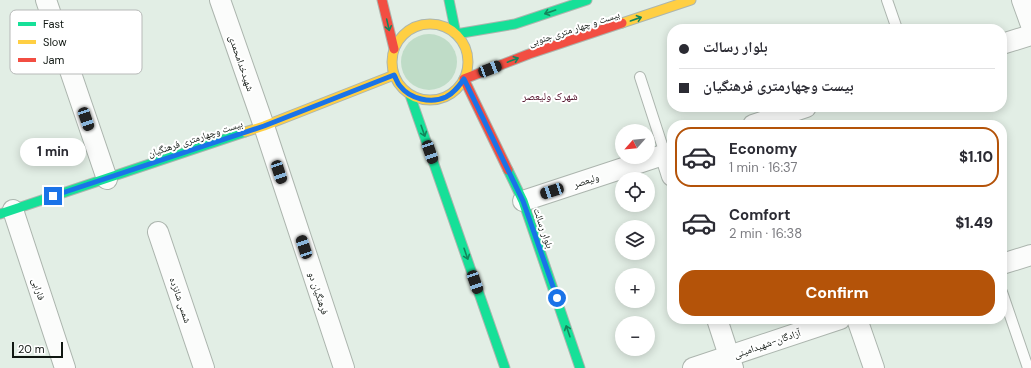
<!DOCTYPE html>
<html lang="en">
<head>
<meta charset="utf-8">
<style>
  :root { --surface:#fff; --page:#f2f2f3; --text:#2b2b33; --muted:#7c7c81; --line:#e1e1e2; --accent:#b45309 }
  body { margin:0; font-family:"DM Sans","Noto Naskh Arabic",sans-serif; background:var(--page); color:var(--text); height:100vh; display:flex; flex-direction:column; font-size:15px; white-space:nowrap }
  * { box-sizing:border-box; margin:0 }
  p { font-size:13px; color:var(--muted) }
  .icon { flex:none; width:22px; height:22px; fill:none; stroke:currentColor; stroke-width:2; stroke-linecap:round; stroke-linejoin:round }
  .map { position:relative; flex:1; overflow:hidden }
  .side { position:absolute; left:667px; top:120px; width:340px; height:204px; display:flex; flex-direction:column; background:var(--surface); border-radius:16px; box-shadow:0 2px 10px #0003 }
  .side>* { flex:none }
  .hud { position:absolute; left:667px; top:24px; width:340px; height:88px; border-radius:16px; box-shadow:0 2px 10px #0003; display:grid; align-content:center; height:88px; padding:0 12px; background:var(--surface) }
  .needle { width:26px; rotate:243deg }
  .controls { position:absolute; left:615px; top:124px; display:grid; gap:8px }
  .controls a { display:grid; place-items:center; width:40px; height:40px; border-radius:50%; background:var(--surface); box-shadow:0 2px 10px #0003; font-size:20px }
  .scale { position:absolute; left:12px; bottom:10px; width:51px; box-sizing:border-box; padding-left:4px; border:2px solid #101712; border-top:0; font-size:11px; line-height:14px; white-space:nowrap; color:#101712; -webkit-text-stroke:3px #fff; paint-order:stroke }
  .end { position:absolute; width:18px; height:18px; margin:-9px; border:5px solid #1a73e8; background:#fff; box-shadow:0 0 0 2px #fff }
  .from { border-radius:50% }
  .bubble { position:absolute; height:28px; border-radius:14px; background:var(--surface); box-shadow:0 2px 10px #0003; font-size:13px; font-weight:800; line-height:28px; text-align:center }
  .car { position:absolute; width:12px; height:24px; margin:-12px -6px; border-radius:5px; box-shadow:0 0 3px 1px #0007; background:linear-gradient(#222 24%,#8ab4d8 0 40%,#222 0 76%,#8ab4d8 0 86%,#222 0) }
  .hud b { display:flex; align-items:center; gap:14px; height:38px; font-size:15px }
  .hud b+b { border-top:1px solid var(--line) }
  .hud i { width:10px; height:10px; background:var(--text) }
  ul { padding:7px 0 0; list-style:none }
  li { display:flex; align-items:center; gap:12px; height:60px; margin:0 8px 6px; padding:0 4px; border:2px solid transparent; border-radius:16px }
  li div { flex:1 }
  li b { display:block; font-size:15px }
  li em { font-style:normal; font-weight:800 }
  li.selected { border-color:var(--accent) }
  li>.icon { width:36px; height:36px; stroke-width:1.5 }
  .cta { display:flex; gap:8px; margin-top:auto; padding:8px 12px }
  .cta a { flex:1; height:46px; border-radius:16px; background:var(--accent); color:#fff; font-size:16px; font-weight:800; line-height:46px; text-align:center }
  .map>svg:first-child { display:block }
</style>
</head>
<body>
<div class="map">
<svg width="1031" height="368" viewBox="0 0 1031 368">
  <rect width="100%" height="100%" fill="#e2eee5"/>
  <circle fill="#bfdcc7" cx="429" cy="62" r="28"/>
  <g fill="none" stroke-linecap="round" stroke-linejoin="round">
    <defs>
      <g id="lane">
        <path d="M887 0 897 29"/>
        <path d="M640 77 665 154"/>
        <path d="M1002 292 1028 368"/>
      </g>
      <g id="street">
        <path d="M46 0 107 179"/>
        <path d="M220 0 264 126 344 368"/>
        <path d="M1022 0 1031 25"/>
        <path d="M1002 44 1031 35"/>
        <path d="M753 125 806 107"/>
        <path d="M665 154 672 176"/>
        <path d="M523 201 672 152"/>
        <path d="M13 210 65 368"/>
        <path d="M158 232 204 368"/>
        <path d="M1002 264 1031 255"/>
        <path d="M717 319 733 368"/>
        <path d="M857 319 874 368"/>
        <path d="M693 368 840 319"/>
      </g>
      <g id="fast">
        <path d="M449 0 456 34 515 24 587 0"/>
        <path d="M410 95 505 368"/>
        <path d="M508 170 523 201 580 368"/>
        <path d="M0 214 245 132"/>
      </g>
      <g id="slow">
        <path d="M622 23 691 0"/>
        <circle cx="430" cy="62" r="38"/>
        <path d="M245 132 264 126 394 75"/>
      </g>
      <g id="jam">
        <path d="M382 0 394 49"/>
        <path d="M508 170 464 79 529 54 622 23"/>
      </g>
    </defs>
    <use href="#lane" stroke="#acb5ae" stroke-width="12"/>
    <use href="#street" stroke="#acb5ae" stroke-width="22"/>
    <use href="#fast" stroke="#acb5ae" stroke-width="11"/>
    <use href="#slow" stroke="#acb5ae" stroke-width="11"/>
    <use href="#jam" stroke="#acb5ae" stroke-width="11"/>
    <use href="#lane" stroke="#fbfcfb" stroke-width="10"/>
    <use href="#street" stroke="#fbfcfb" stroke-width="20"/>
    <use href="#fast" stroke="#16e098" stroke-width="9"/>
    <use href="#slow" stroke="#ffcf43" stroke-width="9"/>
    <use href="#jam" stroke="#f24e42" stroke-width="9"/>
  </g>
  <defs><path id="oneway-shaft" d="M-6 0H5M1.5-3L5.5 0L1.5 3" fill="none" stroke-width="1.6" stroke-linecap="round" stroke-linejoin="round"/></defs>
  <g stroke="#13865c">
    <use href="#oneway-shaft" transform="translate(550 12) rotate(161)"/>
    <use href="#oneway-shaft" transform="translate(636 19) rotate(-19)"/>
    <use href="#oneway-shaft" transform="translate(388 25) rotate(77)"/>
    <use href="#oneway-shaft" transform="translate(513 60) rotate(-21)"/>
    <use href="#oneway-shaft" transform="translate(423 131) rotate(71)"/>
    <use href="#oneway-shaft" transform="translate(466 254) rotate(71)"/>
    <use href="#oneway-shaft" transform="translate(568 331) rotate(-109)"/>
  </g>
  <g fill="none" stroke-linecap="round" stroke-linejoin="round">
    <path stroke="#1a73e8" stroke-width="5" d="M53 196 264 126 394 75C396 78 397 83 400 86 410 99 431 104 446 97 454 93 459 86 464 79L523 201 557 298"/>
  </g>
  <g text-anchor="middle" stroke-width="4" stroke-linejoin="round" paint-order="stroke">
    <g font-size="10" fill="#101712" stroke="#fff">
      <text transform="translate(574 28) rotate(-18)" y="4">بیست و چهار متری جنوبی</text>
      <text transform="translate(242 63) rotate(71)" y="4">شهیدخدامحمدی</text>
      <text transform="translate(195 138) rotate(-18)" y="4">بیست وچهارمتری فرهنگیان</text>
      <text transform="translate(586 180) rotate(-18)" y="4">ولیعصر</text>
      <text transform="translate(544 228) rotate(71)" y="4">بلوار رسالت</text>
      <text transform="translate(39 289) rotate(72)" y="4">فارابی</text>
      <text transform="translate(319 293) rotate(72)" y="4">فرهنگیان دو</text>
      <text transform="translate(181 300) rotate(71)" y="4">شمس شانزده</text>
      <text transform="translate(767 343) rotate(-19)" y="4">آزادگان-شهیدامینی</text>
    </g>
    <g font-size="11" fill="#4d0923" stroke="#fff">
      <text x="550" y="100">شهرک ولیعصر</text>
    </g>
  </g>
  <rect x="10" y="10" width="132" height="64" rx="6" fill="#fff" stroke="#b7b9b8" stroke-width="1"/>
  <rect x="18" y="22" width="18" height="4" fill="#16e098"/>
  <rect x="18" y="40" width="18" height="4" fill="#ffcf43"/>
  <rect x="18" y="58" width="18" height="4" fill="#f24e42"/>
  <g font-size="11" fill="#101712">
    <text x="43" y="28">Fast</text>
    <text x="43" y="46">Slow</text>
    <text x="43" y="64">Jam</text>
  </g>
</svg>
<div class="controls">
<a><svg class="needle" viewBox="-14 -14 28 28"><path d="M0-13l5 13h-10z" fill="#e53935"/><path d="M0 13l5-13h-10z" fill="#7c7c81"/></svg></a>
<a><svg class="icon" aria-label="locate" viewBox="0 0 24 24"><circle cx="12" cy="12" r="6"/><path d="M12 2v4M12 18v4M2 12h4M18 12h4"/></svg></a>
<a><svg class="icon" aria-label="layers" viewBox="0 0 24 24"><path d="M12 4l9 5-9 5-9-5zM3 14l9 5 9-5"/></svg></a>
<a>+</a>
<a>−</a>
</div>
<div class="scale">20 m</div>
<i class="end from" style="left:557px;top:298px"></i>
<i class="end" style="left:53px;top:196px"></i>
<div class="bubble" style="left:20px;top:138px;width:66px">1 min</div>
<i class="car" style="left:490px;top:69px;rotate:69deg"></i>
<i class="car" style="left:86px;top:119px;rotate:161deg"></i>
<i class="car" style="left:430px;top:152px;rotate:161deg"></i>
<i class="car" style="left:279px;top:172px;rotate:162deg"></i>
<i class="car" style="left:552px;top:191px;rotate:252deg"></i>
<i class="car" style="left:304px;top:247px;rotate:342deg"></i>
<i class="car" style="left:475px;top:282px;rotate:161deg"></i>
<div class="hud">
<b><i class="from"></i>بلوار رسالت</b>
<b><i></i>بیست وچهارمتری فرهنگیان</b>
</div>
<section class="side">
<ul>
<li class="selected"><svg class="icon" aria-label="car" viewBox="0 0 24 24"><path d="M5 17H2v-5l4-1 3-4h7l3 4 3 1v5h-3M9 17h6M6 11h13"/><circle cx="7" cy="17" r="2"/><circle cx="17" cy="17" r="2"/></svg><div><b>Economy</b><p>1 min · 16:37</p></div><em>$1.10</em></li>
<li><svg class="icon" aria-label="car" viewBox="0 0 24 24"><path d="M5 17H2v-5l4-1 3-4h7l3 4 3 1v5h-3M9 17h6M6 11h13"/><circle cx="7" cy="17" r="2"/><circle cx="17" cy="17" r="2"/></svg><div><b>Comfort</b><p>2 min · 16:38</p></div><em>$1.49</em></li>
</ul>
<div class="cta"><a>Confirm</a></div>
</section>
</div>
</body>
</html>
